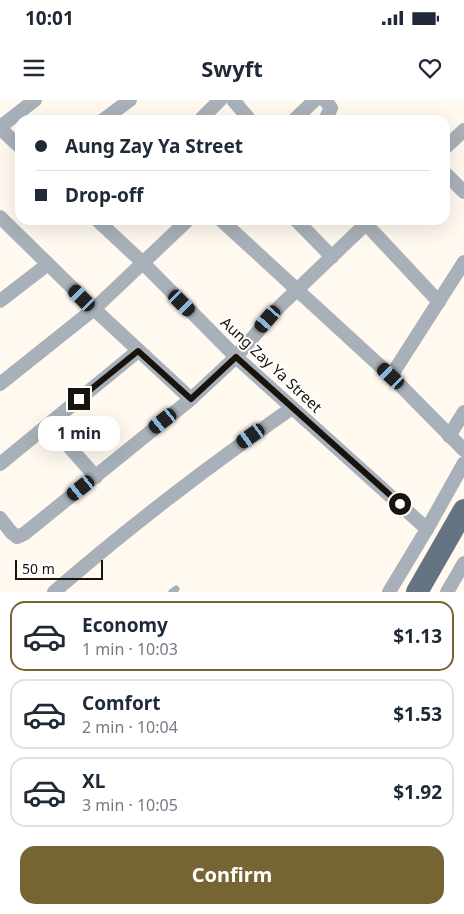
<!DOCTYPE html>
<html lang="en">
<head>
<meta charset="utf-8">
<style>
  :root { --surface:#fff; --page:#f2f2f3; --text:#1f2937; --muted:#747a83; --line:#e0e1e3; --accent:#766533 }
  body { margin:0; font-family:"Noto Sans",sans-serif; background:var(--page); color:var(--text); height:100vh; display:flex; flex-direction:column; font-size:19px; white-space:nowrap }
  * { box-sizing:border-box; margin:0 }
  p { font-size:16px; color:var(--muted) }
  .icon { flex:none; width:28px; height:28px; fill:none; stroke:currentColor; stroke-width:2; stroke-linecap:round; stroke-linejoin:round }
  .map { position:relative; height:492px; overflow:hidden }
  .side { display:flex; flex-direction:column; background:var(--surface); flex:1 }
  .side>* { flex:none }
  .banner { position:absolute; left:15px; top:15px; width:435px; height:110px; border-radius:15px; box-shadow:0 5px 20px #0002; display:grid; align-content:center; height:110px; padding:0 20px; background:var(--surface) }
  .scale { position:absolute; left:15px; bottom:12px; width:88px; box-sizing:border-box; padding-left:5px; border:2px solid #18130b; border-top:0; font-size:14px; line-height:18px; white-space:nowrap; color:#18130b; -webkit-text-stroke:4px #fff; paint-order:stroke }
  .end { position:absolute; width:22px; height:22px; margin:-11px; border:6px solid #18130b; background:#fff; box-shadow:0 0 0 2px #fff }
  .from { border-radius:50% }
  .bubble { position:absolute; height:35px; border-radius:15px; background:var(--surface); box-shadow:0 5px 20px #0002; font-size:16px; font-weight:700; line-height:35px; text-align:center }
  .car { position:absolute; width:15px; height:30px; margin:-15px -8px; border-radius:6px; box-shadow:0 0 4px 1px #0007; background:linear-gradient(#222 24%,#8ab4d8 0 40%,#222 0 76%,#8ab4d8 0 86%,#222 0) }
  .banner b { display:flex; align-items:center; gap:18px; height:48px; font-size:19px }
  .banner b+b { border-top:1px solid var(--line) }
  .banner i { width:12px; height:12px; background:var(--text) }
  ul { padding:9px 0 0; list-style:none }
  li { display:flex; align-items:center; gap:15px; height:70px; margin:0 10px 8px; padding:0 10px; border:2px solid var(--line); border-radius:15px }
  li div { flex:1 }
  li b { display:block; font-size:19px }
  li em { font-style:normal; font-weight:700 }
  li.active { border-color:var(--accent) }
  li>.icon { width:45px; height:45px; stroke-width:1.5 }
  .button { display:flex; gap:10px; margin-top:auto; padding:10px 20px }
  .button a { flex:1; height:58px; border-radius:15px; background:var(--accent); color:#fff; font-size:20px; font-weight:700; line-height:58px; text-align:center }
  .status { display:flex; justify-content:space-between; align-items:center; height:35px; padding:0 25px; background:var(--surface); direction:ltr }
  .status svg { height:14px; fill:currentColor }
  header { display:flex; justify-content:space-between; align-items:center; height:65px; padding:0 20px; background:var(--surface); font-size:22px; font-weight:700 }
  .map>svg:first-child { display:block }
</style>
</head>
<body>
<div class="status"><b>10:01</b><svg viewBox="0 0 49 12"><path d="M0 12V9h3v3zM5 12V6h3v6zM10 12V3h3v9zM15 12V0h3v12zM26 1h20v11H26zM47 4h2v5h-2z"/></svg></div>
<header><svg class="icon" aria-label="menu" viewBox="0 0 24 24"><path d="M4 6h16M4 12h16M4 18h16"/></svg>Swyft<svg class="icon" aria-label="heart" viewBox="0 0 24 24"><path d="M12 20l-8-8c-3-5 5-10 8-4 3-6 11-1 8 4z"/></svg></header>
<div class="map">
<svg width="464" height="492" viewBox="0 0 464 492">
  <rect width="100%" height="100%" fill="#fff9f0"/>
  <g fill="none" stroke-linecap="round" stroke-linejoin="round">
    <path stroke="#a8b1b9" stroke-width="7" d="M172 492 176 489"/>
    <g stroke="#a8b1b9" stroke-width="14">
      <path d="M233 0 250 20"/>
      <path d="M325 0 331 8 325 20"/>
      <path d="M103 20 130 0"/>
      <path d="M200 20 220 0"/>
      <path d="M294 20 315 0"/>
      <path d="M0 27 35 0"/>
      <path d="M0 28 20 47"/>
      <path d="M445 48 464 30"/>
      <path d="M445 73 464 92"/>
      <path d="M0 117 94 209 191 299"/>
      <path d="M97 120 142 162 236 257 427 429"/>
      <path d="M221 120 391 276 464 350"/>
      <path d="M296 120 332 157"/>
      <path d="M366 124 439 202"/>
      <path d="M0 201 48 164"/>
      <path d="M391 276 464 162"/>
      <path d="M0 284 94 209 188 120"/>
      <path d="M49 324 96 377"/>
      <path d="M449 336 464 312"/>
      <path d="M0 364 138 251"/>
      <path d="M0 418 11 432 17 437 24 434 191 299 236 257 279 207 370 120"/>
      <path d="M54 492C130 426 210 365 292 308"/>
      <path d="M389 492 427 429 464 363"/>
      <path d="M447 492 464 463"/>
    </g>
    <path stroke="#657483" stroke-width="22" d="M417 492 464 410"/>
  </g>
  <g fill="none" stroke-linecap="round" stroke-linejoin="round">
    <path stroke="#18130b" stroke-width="6" d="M79 299 138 251 191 299 236 257 400 404"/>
  </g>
  <g text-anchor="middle" stroke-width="4" stroke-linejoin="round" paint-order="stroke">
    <g font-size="15" fill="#18130b" stroke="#fff">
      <text transform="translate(271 265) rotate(43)" y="5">Aung Zay Ya Street</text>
    </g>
  </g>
</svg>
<div class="scale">50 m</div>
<i class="end from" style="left:400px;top:404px"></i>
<i class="end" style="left:79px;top:299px"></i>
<div class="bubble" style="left:38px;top:316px;width:82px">1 min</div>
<i class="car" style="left:82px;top:198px;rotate:315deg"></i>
<i class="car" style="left:182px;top:203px;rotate:135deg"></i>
<i class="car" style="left:268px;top:219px;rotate:221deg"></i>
<i class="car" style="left:391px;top:276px;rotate:313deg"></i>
<i class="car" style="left:163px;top:321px;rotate:231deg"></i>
<i class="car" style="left:251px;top:336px;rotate:235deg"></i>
<i class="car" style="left:81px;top:388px;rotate:231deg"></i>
<div class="banner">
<b><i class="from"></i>Aung Zay Ya Street</b>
<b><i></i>Drop-off</b>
</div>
</div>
<section class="side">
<ul>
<li class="active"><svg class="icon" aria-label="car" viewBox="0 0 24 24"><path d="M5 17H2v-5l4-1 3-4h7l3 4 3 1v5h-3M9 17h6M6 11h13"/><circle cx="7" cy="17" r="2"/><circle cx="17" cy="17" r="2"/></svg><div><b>Economy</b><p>1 min · 10:03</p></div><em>$1.13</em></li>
<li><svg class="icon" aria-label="car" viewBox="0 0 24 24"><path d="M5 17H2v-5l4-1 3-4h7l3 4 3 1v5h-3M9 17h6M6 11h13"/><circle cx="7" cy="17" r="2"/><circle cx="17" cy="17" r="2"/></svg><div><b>Comfort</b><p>2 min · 10:04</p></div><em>$1.53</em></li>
<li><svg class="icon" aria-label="car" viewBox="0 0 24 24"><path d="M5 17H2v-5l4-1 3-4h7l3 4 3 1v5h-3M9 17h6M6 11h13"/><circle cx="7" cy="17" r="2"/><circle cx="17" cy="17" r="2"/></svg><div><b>XL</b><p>3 min · 10:05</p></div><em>$1.92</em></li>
</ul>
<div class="button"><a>Confirm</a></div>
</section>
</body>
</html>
